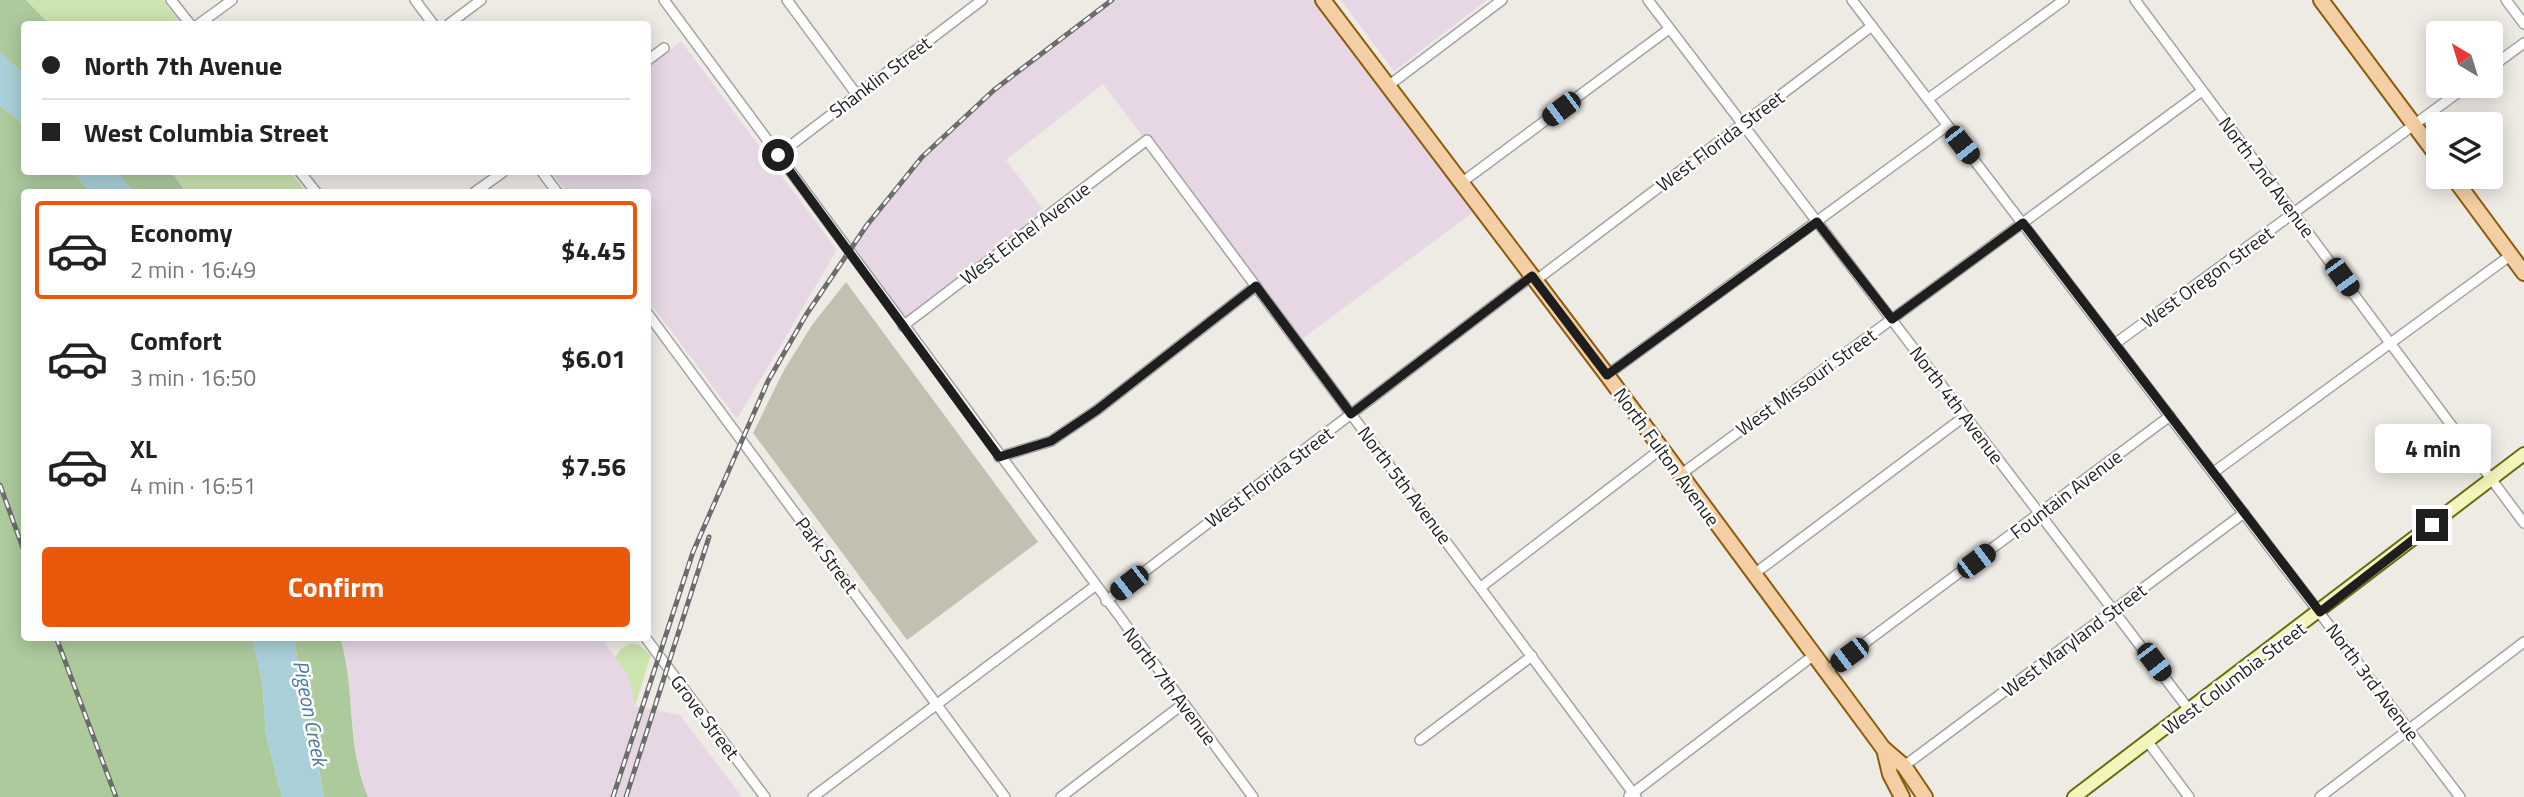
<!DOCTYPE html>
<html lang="en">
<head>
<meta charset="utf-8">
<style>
  :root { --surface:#fff; --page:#f2f2f2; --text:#222; --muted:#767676; --line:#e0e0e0; --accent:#ea580c }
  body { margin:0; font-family:"Titillium Web",sans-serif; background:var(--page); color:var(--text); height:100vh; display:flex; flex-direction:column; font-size:26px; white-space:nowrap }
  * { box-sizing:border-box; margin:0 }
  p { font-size:23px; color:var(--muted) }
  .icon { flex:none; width:38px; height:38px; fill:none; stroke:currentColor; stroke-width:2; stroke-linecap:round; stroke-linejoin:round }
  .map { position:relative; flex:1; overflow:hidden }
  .sheet { position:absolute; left:21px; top:189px; width:630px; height:452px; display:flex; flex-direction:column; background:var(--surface); border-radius:7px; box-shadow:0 4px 18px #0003 }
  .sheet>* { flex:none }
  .banner { position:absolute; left:21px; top:21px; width:630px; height:154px; border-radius:7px; box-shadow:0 4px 18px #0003; display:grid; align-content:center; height:154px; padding:0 21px; background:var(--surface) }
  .needle { width:46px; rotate:322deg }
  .controls { position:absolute; left:2426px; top:21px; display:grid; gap:14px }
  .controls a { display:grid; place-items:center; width:77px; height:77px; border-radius:7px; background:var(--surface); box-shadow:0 4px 18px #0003; font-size:35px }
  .end { position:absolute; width:32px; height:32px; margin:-16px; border:9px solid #1e1e1e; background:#fff; box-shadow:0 0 0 4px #fff }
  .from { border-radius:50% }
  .bubble { position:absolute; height:49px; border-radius:7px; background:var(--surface); box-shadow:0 4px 18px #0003; font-size:23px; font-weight:700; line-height:49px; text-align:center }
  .car { position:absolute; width:21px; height:42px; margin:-21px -10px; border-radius:9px; box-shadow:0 0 5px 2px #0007; background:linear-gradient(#222 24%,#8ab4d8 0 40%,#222 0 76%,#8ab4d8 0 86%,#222 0) }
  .banner b { display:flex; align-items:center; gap:24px; height:66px; font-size:26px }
  .banner b+b { border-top:2px solid var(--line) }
  .banner i { width:18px; height:18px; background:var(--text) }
  ul { padding:12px 0 0; list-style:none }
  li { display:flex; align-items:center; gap:21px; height:98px; margin:0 14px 10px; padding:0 7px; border:4px solid transparent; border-radius:7px }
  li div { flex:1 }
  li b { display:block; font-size:26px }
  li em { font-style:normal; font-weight:700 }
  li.current { border-color:var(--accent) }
  li>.icon { width:63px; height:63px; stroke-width:1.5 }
  .button { display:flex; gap:14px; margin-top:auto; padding:14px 21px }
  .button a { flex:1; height:80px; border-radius:7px; background:var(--accent); color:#fff; font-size:28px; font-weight:700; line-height:80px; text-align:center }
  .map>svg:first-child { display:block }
</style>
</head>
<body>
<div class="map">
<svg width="2524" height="797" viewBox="0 0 2524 797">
  <rect width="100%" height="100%" fill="#eeebe5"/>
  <g fill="#e7d7e5">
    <path d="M1113 0H1323L1480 207 1298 342 1103 84 1006 160 1048 216 903 326 849 251 922 159 1015 74Z"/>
    <path d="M1341 0H1487L1394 71Z"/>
    <path d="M681 41 837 250 737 419 648 300V192H567L551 172H648V67Z"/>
    <path d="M340 637H600L628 674 635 706 680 715 742 797H368L358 774 346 658Z"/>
  </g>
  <path fill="#c2c1b1" d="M846 282 1038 542 907 640 753 433 784 370 812 325Z"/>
  <g fill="#cce4af">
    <path d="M26 0H163L181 24H49Z"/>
    <path d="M171 172H290L306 192H186Z"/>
    <path d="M630 644H638L651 655 635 706 628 674 615 658 621 649Z"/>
  </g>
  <g fill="#adca9d">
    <path d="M0 0H26L49 24H24V74L0 53Z"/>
    <path d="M0 106 24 124V172H73L90 192H24V637H252L262 680 266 735 282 797H0Z"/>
    <path d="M117 172H171L186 192H134Z"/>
    <path d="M294 637H340C356 689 346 747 368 797H324L315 749 308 731Z"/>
  </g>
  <g fill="#a9d0d8">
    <path d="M0 53 24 74V124L0 106Z"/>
    <path d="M73 172H117L134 192H90Z"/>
    <path d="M252 637H294L308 731 315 749 324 797H282L266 735 262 680Z"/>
  </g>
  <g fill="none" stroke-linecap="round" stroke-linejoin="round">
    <defs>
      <g id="minor">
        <path d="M171 0 190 24"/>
        <path d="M415 0 433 24"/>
        <path d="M664 0 1253 797"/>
        <path d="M787 0 857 95"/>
        <path d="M1648 0 2190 711"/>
        <path d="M1852 0 2460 797"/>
        <path d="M2135 0 2524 523"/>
        <path d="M2506 0 2524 24"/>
        <path d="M199 24 232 0"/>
        <path d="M449 24 481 0"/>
        <path d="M648 60 664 48"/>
        <path d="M2490 68 2524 43"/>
        <path d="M1388 86 1502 0"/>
        <path d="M1928 99 2064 0"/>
        <path d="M778 155 982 0"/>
        <path d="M300 172 316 192"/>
        <path d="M542 172 557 192"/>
        <path d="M1461 183 1669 29"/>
        <path d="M475 192 503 172"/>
        <path d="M1535 281 1872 26"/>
        <path d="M648 314 1005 797"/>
        <path d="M903 326 1147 140 1636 797"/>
        <path d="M2116 343 2467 86"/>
        <path d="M1607 375 1947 126"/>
        <path d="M999 457 1051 441 1097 410 1256 286"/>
        <path d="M2214 472 2511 255"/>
        <path d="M1680 475 2202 91"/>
        <path d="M1754 574 1965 416"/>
        <path d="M1481 587 1661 449"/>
        <path d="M1106 601 1532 276"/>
        <path d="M645 637 765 797"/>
        <path d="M1827 671 2170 416"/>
        <path d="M1420 740 1532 656"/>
        <path d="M2148 742 2189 797"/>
        <path d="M1904 766 2244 513"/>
        <path d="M1629 796 1814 655"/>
        <path d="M813 797 1095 586"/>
        <path d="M1061 797 1183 704"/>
        <path d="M2320 797 2524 642"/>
      </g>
      <path id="secondary" d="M2074 797 2524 454"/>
      <g id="primary">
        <path d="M1323 0 1607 375 1883 748 1904 766 1925 797"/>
        <path d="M2321 0 2438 157"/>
        <path d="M2453 177 2524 273"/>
        <path d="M1884 749 1890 774 1902 797"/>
      </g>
    </defs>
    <use href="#minor" stroke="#a2a2a2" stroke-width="12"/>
    <use href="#secondary" stroke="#676d0e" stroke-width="16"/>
    <use href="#primary" stroke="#8c5b0c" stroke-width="18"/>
    <use href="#minor" stroke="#fff" stroke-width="9"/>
    <use href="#secondary" stroke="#f4f4bd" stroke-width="12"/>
    <use href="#primary" stroke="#f4cea4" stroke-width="14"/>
    <defs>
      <g id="rail">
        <path d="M0 485 24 551"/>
        <path d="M56 637 116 797"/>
        <path d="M613 797 693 552 768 381 806 315 867 225 922 157 994 90 1112 0"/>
        <path d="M626 797 709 537"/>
      </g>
    </defs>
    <use href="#rail" stroke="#6c6c6c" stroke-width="5"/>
    <use href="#rail" stroke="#fff" stroke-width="2.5" stroke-dasharray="8" stroke-linecap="butt"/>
  </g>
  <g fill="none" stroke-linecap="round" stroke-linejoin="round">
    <path stroke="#1e1e1e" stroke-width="9" d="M778 155 999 457 1051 441 1097 410 1256 286 1351 414 1532 276 1607 375 1817 222 1892 319 2023 223 2320 612 2432 525"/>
  </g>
  <g text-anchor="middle" stroke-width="5" stroke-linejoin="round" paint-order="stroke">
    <g font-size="19" fill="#1e1e1e" stroke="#fff">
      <text transform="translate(880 77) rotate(-37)" y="7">Shanklin Street</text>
      <text transform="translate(1720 141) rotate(-37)" y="7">West Florida Street</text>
      <text transform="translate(2267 177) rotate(53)" y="7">North 2nd Avenue</text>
      <text transform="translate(1025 233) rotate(-37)" y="7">West Eichel Avenue</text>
      <text transform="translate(2207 277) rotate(-36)" y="7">West Oregon Street</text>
      <text transform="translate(1806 382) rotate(-36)" y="7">West Missouri Street</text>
      <text transform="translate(1957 405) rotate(53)" y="7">North 4th Avenue</text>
      <text transform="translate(1667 457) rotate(54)" y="7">North Fulton Avenue</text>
      <text transform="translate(1269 477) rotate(-37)" y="7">West Florida Street</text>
      <text transform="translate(1405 485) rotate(53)" y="7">North 5th Avenue</text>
      <text transform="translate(2066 494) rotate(-37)" y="7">Fountain Avenue</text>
      <text transform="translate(827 555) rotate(53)" y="7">Park Street</text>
      <text transform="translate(2074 640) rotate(-37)" y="7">West Maryland Street</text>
      <text transform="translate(2234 678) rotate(-37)" y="7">West Columbia Street</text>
      <text transform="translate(2373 682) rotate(53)" y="7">North 3rd Avenue</text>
      <text transform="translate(1170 686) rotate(53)" y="7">North 7th Avenue</text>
      <text transform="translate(705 717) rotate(53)" y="7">Grove Street</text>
    </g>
    <g font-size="21" font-style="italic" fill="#4f7a9f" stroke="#fff">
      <text transform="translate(310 713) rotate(79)" y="7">Pigeon Creek</text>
    </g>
  </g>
</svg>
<div class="controls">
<a><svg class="needle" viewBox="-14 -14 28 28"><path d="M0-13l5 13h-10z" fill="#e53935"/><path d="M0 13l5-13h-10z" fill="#767676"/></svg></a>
<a><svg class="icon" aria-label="layers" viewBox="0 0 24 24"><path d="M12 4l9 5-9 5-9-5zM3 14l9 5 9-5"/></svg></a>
</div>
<i class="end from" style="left:778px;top:155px"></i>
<i class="end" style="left:2432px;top:525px"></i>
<div class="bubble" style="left:2375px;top:424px;width:116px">4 min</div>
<i class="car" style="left:1561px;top:109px;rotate:233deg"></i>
<i class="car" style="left:1962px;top:145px;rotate:142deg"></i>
<i class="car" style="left:2342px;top:277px;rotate:144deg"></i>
<i class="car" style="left:1976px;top:561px;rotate:53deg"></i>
<i class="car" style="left:1129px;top:583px;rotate:232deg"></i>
<i class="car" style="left:1849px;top:655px;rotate:233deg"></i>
<i class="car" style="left:2154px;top:662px;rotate:143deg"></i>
<div class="banner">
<b><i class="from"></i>North 7th Avenue</b>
<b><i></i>West Columbia Street</b>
</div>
<section class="sheet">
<ul>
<li class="current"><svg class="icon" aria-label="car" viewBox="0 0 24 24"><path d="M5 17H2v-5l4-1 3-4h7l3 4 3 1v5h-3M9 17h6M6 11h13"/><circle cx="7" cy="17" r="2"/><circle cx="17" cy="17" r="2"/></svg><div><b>Economy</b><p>2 min · 16:49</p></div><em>$4.45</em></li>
<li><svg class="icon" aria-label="car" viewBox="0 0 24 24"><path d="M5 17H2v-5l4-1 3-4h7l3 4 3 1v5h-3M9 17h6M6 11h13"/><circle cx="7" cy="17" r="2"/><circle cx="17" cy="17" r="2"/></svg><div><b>Comfort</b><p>3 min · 16:50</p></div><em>$6.01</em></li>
<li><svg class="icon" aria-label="car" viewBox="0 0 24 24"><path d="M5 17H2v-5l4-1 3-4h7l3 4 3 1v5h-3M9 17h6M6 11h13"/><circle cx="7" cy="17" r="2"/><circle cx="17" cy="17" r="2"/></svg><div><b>XL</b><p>4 min · 16:51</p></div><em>$7.56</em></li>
</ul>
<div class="button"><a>Confirm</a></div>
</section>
</div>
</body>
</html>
